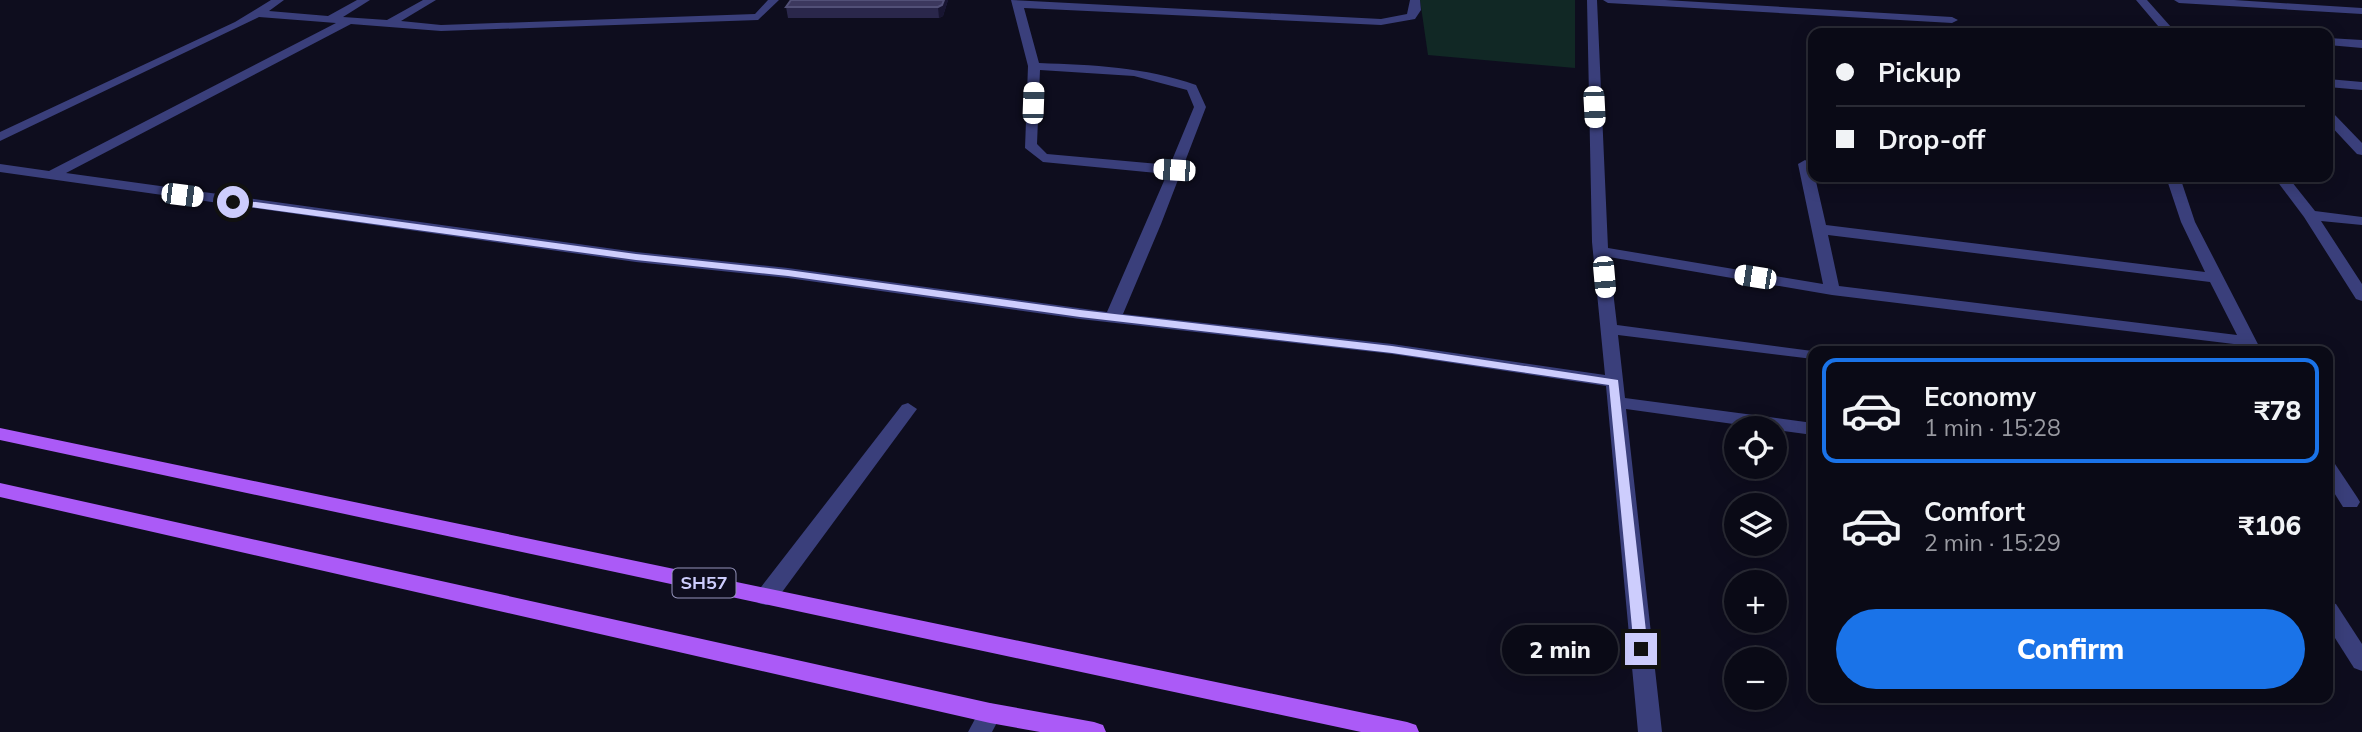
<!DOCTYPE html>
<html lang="en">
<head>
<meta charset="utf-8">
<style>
  :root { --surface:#0a0a16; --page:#13131f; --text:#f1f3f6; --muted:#999aa1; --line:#2a2b35; --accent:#1a73e8 }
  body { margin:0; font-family:Mulish,sans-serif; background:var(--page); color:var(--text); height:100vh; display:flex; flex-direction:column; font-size:26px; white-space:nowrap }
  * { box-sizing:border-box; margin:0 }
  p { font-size:23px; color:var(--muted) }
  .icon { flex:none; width:38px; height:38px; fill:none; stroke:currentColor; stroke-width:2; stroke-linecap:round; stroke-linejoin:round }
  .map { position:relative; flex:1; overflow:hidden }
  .drawer { position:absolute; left:1808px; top:346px; width:525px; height:357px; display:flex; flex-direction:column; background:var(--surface); border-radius:14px; box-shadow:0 4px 18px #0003,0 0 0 2px var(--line) }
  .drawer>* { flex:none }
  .top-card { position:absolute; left:1808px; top:28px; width:525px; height:154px; border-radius:14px; box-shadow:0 4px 18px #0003,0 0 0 2px var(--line); display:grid; align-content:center; height:154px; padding:0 28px; background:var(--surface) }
  .tools { position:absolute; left:1724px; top:416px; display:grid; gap:14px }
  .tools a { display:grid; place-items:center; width:63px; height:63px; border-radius:50%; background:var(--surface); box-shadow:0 4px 18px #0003,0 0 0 2px var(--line); font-size:35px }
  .end { position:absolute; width:32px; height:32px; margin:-16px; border:9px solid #cdcdfd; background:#111; box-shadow:0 0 0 4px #111 }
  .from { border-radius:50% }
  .bubble { position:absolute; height:49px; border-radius:24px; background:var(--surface); box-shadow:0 4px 18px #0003,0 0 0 2px var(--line); font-size:23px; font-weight:800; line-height:49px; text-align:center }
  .car { position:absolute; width:21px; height:42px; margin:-21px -10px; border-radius:9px; box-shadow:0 0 5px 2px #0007; background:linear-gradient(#fff 24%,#345 0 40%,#fff 0 76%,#345 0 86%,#fff 0) }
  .top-card b { display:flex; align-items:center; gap:24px; height:66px; font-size:26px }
  .top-card b+b { border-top:2px solid var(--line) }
  .top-card i { width:18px; height:18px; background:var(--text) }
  ul { padding:12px 0 0; list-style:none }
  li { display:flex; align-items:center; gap:21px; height:105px; margin:0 14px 10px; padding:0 14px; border:4px solid transparent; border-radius:14px }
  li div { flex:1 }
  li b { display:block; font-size:26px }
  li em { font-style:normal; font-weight:800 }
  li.selected { border-color:var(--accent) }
  li>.icon { width:63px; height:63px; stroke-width:1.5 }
  .cta { display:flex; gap:14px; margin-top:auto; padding:14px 28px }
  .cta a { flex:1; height:80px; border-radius:42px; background:var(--accent); color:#fff; font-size:28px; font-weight:800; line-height:80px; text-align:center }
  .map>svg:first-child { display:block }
</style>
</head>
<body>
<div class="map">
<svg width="2362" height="732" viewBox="0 0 2362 732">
  <rect width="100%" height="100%" fill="#0e0d1e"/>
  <path fill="#112825" d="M1420 0H1575V68L1428 55Z"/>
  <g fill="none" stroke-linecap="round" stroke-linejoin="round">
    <g fill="#3a3f7b" fill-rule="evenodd">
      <path d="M271 0H284L269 11 328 16 357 0H370L343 17 387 20 423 0H436L401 21 441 25 755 14 768 0H779L758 20 441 31 351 24 66 173 636 252 788 268 1107 312 1167 174 1043 162 1025 148 1028 66 1011 0 1381 19 1407 14 1410 0H1420L1421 10 1415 19 1381 25 1024 8 1039 63C1093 65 1145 67 1196 85L1206 107 1161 224 1123 314 1392 344 1605 375 1592 242 1587 0H1597L1608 248 1823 284 1798 164 1805 160 1812 164 1826 225 2205 272 2181 222 2166 177H2180L2195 222 2262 352H2245L2242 345 1832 295 1609 257 1617 325 1820 352H1813V359L1618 335 1625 398 1813 423V435L1626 409 1662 732H1638L1606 386 1392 354 1080 319 788 278 636 262 0 172V164L49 171 336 23 259 17 0 141V132L235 22ZM1040 70 1134 76 1187 90 1194 107 1170 165 1047 154 1037 144ZM1828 235 2210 282 2237 335 1839 286Z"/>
      <path d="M1603 0H1665L1952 17 1958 20 1952 23 1608 3Z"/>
      <path d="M2136 0H2147L2171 27 2209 30 2215 33H2164Z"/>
      <path d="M2174 0H2234L2362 8V14L2179 3Z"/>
      <path d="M2328 38 2362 40V48L2328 45Z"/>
      <path d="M2328 79 2362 82V90L2328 87Z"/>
      <path d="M2328 112 2333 113 2362 143V155L2357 154 2328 123Z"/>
      <path d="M2274 177H2288L2315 211 2362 217V225L2321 221 2362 284V301L2356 299 2304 217Z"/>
      <path d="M908 403 917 409 914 413 774 603 766 605 758 603 755 597 758 591 902 405Z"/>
      <path d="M2328 463 2335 464 2357 497 2360 502 2357 507H2343L2328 483Z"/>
      <path d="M2328 602 2336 604 2362 644V671L2354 668 2328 627Z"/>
      <path d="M990 703 998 706 1002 713 992 732H968L982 706Z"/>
    </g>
    <g fill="#ab5af7" fill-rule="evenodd">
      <path d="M0 428 1407 722 1416 725 1419 732H1361L0 440Z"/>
      <path d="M0 483 990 703 1094 722 1103 725 1106 732H1040L990 723 0 497Z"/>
    </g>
  </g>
  <path fill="#2a274b" d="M791 0H948L943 16 939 18H788L786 7Z"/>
  <path fill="#181531" d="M944 0H948L943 16 939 18 938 7Z"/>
  <path fill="#3c385e" stroke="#525077" stroke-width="2" d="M791 0H944L942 5 938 7H786Z"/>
  <path fill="#cdcdfd" d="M233 199 636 254 788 270 1080 310 1392 346 1618 380 1648 649 1641 655 1634 649 1609 385 1392 353 1080 317 788 276 636 260 229 204 228 202Z"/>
  <g text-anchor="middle" stroke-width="6" stroke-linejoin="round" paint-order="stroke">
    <rect fill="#0e0d1e" stroke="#9493ba" stroke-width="2" x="672.5" y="568.5" width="63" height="29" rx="5"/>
    <g font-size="18" font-weight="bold" fill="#cdcdfd">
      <text x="704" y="589">SH57</text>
    </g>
  </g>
</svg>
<div class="tools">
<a><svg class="icon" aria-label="locate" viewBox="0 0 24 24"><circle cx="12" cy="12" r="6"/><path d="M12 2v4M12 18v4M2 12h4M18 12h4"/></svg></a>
<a><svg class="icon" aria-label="layers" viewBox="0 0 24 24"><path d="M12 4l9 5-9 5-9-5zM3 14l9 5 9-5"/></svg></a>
<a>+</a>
<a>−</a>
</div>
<i class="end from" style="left:233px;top:202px"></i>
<i class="end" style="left:1641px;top:649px"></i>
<div class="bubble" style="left:1502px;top:625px;width:116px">2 min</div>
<i class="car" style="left:1033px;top:103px;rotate:2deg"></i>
<i class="car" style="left:1594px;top:107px;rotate:177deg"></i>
<i class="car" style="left:1174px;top:170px;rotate:274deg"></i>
<i class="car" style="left:182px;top:195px;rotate:97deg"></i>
<i class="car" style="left:1604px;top:277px;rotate:175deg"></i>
<i class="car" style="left:1755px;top:277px;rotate:279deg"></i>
<div class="top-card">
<b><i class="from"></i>Pickup</b>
<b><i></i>Drop-off</b>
</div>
<section class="drawer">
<ul>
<li class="selected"><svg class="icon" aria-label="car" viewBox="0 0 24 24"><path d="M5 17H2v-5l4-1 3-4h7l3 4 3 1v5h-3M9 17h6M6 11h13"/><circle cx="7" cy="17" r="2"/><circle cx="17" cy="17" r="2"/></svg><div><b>Economy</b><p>1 min · 15:28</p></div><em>₹78</em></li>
<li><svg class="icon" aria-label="car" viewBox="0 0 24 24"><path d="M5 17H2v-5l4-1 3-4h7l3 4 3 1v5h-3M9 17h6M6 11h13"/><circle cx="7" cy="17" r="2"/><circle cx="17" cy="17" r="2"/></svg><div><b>Comfort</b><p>2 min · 15:29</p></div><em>₹106</em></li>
</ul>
<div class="cta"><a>Confirm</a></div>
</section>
</div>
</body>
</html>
